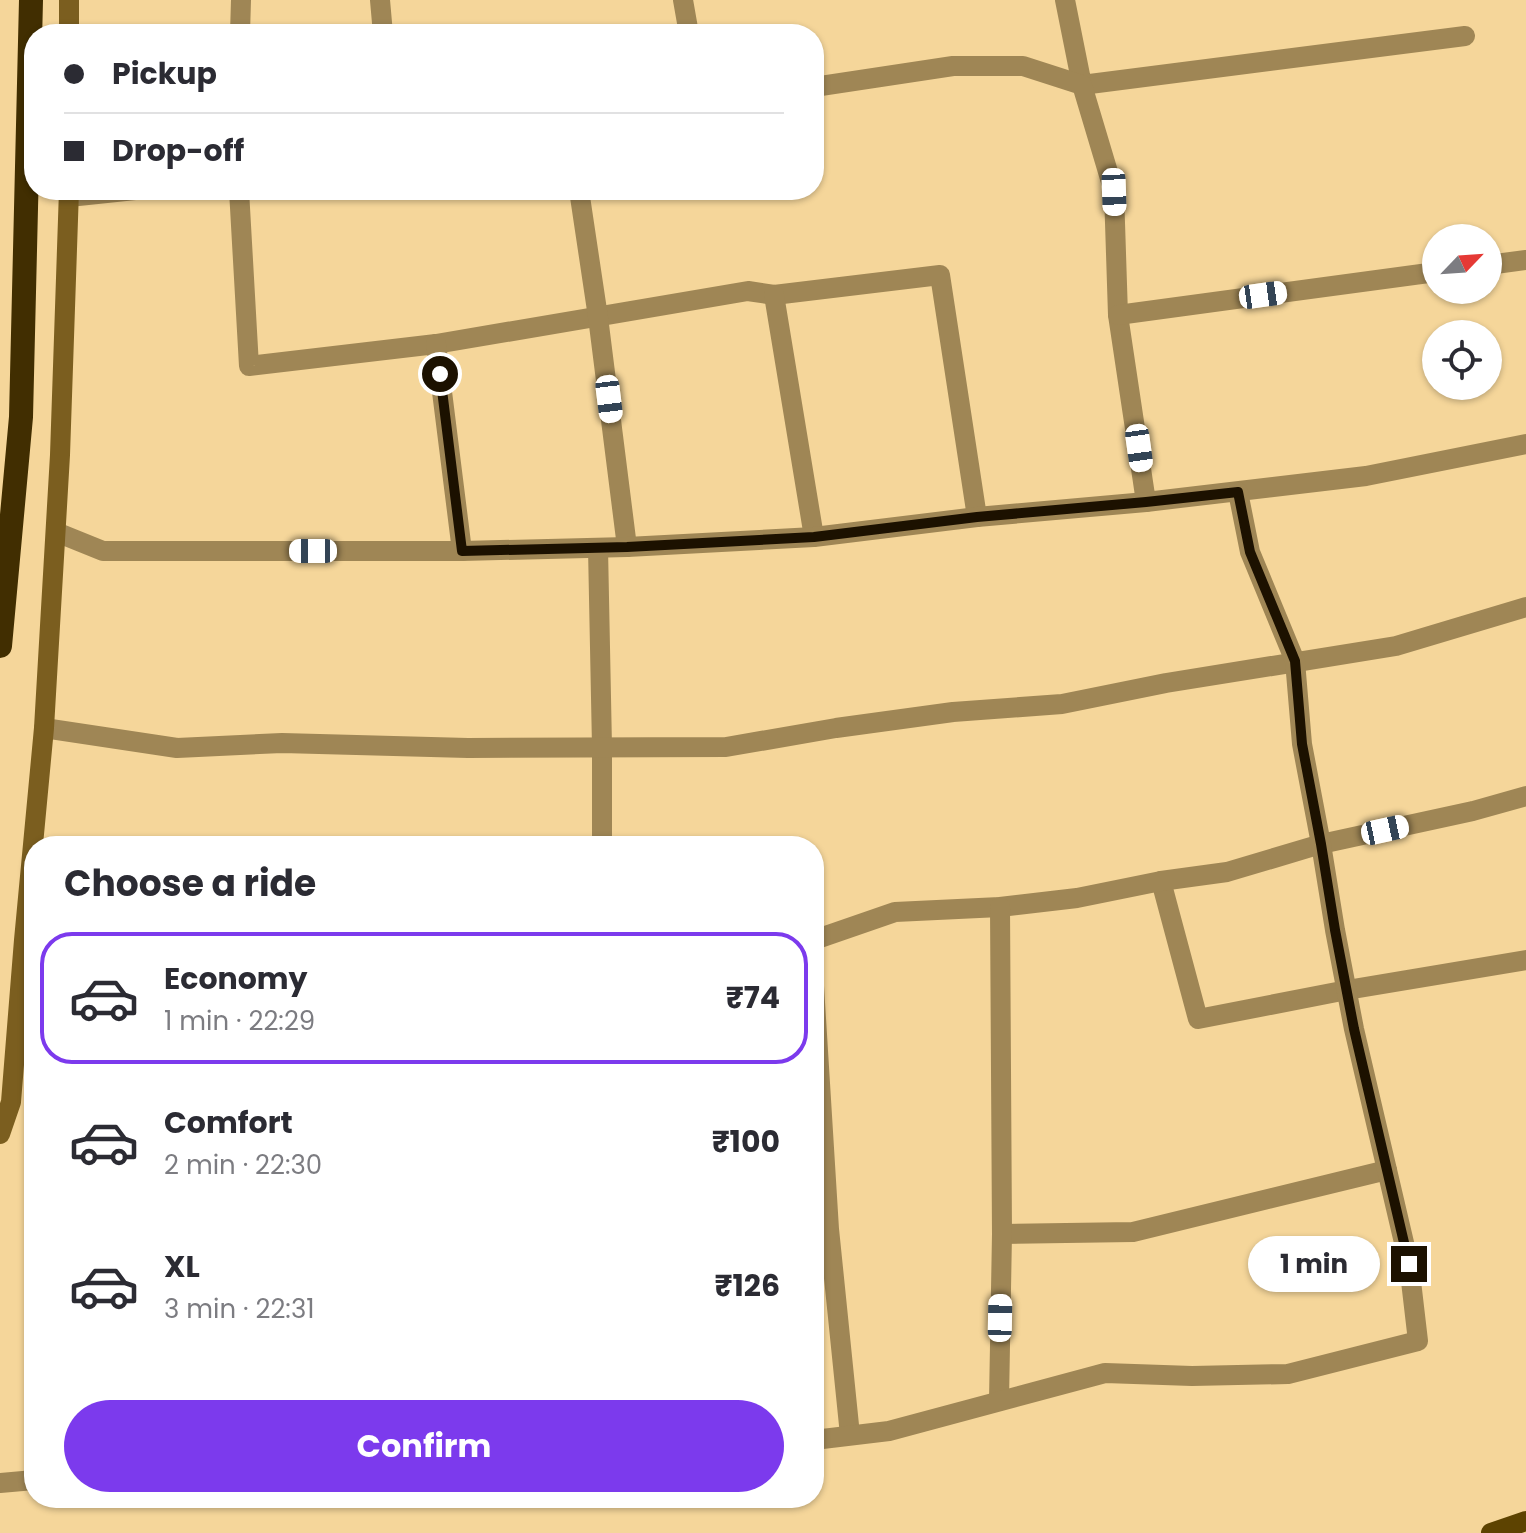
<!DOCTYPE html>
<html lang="en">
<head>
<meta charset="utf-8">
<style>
  :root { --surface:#fff; --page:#f2f2f3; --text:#2b2b33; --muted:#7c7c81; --line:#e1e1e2; --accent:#7c3aed }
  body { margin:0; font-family:Poppins,sans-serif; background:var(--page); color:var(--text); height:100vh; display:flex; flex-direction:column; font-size:30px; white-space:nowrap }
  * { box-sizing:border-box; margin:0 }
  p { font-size:26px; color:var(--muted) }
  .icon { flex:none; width:44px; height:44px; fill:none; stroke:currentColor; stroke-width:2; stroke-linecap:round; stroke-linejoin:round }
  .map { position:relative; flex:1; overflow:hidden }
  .drawer { position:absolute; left:24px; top:836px; width:800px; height:672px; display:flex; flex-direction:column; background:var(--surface); border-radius:32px; box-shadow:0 2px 6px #0004 }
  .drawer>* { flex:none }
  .banner { position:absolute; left:24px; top:24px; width:800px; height:176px; border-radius:32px; box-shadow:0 2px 6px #0004; display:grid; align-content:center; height:176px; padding:0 40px; background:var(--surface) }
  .needle { width:52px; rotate:65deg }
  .tools { position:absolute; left:1422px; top:224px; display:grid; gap:16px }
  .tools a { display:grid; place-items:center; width:80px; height:80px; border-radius:50%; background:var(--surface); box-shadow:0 2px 6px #0004; font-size:40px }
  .end { position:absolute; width:36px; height:36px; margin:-18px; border:10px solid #1c1100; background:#fff; box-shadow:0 0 0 4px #fff }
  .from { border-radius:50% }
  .bubble { position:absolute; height:56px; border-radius:28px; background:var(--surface); box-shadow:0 2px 6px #0004; font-size:26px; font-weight:700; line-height:56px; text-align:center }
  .car { position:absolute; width:24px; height:48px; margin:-24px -12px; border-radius:10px; box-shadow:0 0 6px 2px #0007; background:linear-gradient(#fff 24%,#345 0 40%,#fff 0 76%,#345 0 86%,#fff 0) }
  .banner b { display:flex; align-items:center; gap:28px; height:76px; font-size:30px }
  .banner b+b { border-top:2px solid var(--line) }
  .banner i { width:20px; height:20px; background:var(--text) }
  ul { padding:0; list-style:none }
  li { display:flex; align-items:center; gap:24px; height:132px; margin:0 16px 12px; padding:0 24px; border:4px solid transparent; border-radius:32px }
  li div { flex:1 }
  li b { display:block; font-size:30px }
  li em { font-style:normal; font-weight:700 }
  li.current { border-color:var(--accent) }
  li>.icon { width:72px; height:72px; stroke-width:1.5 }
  h2 { padding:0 40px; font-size:36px; line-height:96px }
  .action { display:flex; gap:16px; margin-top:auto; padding:16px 40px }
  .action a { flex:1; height:92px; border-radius:48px; background:var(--accent); color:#fff; font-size:32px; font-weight:700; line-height:92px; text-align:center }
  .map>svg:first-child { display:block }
</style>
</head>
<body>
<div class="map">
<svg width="1526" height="1533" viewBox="0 0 1526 1533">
  <rect width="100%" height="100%" fill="#f5d69a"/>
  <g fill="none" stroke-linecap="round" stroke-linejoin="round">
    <g stroke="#9f8655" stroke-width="20">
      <path d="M380 0 383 34"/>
      <path d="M683 0 689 34"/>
      <path d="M1065 0 1082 85 1465 36"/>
      <path d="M240 34 241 0"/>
      <path d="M814 87 953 66H1023L1082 85 1114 192 1118 315 1146 502 1366 476 1526 444"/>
      <path d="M239 190 249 366 436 344 748 291 774 295 940 275 977 517"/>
      <path d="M579 190 598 317 627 547"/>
      <path d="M69 197 135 190"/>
      <path d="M1488 265 1526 260"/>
      <path d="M774 295 814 537"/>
      <path d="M1118 315 1436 272"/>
      <path d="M436 344 462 551"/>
      <path d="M56 532 103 551H462L627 547 814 537 977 517 1146 502"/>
      <path d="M598 548 602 747V846"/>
      <path d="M44 728 177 748 282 743 468 748 726 747 836 728 953 712 1062 704 1166 683 1396 646 1526 607"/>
      <path d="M1161 881 1198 1019 1347 990 1526 960"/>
      <path d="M814 940 895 912 1000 907 1077 898 1161 881 1227 872 1321 844 1473 811 1526 796"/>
      <path d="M814 986 829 1229 850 1435"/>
      <path d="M1002 1234 1133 1232 1387 1170"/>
      <path d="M999 1401 1002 1234 1000 907"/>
      <path d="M814 1440 889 1431 1105 1373 1192 1376 1288 1374 1418 1341 1409 1264 1354 1029 1335 930 1321 844 1302 744 1295 661 1250 552 1238 492"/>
      <path d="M0 1483 34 1480"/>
    </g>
    <g stroke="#7b5e1f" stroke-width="20">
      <path d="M69 0V34"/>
      <path d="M0 1134 11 1102 24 940 44 728 60 455 69 190"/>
    </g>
    <path stroke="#5d4301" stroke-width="20" d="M1491 1533 1526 1521"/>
    <path stroke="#412e01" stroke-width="24" d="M0 646 21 417 31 0"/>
  </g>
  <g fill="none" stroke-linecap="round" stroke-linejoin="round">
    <path stroke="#1c1100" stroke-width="10" d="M440 374 462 551 627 547 814 537 977 517 1146 502 1238 492 1250 552 1295 661 1302 744 1321 844 1335 930 1354 1029 1409 1264"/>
  </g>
</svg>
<div class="tools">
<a><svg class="needle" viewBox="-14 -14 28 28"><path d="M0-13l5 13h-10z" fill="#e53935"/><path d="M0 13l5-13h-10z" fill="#7c7c81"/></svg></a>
<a><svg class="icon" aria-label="locate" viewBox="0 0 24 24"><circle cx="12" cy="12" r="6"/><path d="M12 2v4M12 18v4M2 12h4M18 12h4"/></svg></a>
</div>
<i class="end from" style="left:440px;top:374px"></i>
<i class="end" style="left:1409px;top:1264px"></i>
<div class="bubble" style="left:1248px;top:1236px;width:132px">1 min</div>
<i class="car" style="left:1114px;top:192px;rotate:178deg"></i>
<i class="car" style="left:1263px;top:295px;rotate:82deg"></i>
<i class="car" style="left:609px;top:399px;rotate:173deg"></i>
<i class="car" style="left:1139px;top:448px;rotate:172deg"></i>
<i class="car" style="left:313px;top:551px;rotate:270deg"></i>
<i class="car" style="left:1385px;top:830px;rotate:78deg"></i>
<i class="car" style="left:1000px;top:1318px;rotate:1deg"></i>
<div class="banner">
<b><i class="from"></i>Pickup</b>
<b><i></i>Drop-off</b>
</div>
<section class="drawer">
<h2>Choose a ride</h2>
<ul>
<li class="current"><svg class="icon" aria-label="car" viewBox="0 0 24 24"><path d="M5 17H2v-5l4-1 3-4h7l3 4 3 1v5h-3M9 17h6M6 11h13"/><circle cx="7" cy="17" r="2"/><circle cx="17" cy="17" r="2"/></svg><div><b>Economy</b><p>1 min · 22:29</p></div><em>₹74</em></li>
<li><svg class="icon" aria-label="car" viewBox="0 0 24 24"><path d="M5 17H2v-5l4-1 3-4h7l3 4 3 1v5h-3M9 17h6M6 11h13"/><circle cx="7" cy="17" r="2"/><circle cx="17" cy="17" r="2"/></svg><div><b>Comfort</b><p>2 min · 22:30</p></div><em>₹100</em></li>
<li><svg class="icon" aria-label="car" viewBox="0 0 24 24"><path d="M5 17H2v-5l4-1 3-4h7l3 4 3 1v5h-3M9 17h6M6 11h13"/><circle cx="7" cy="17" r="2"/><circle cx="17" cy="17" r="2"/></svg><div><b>XL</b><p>3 min · 22:31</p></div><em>₹126</em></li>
</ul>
<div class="action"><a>Confirm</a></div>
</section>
</div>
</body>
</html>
